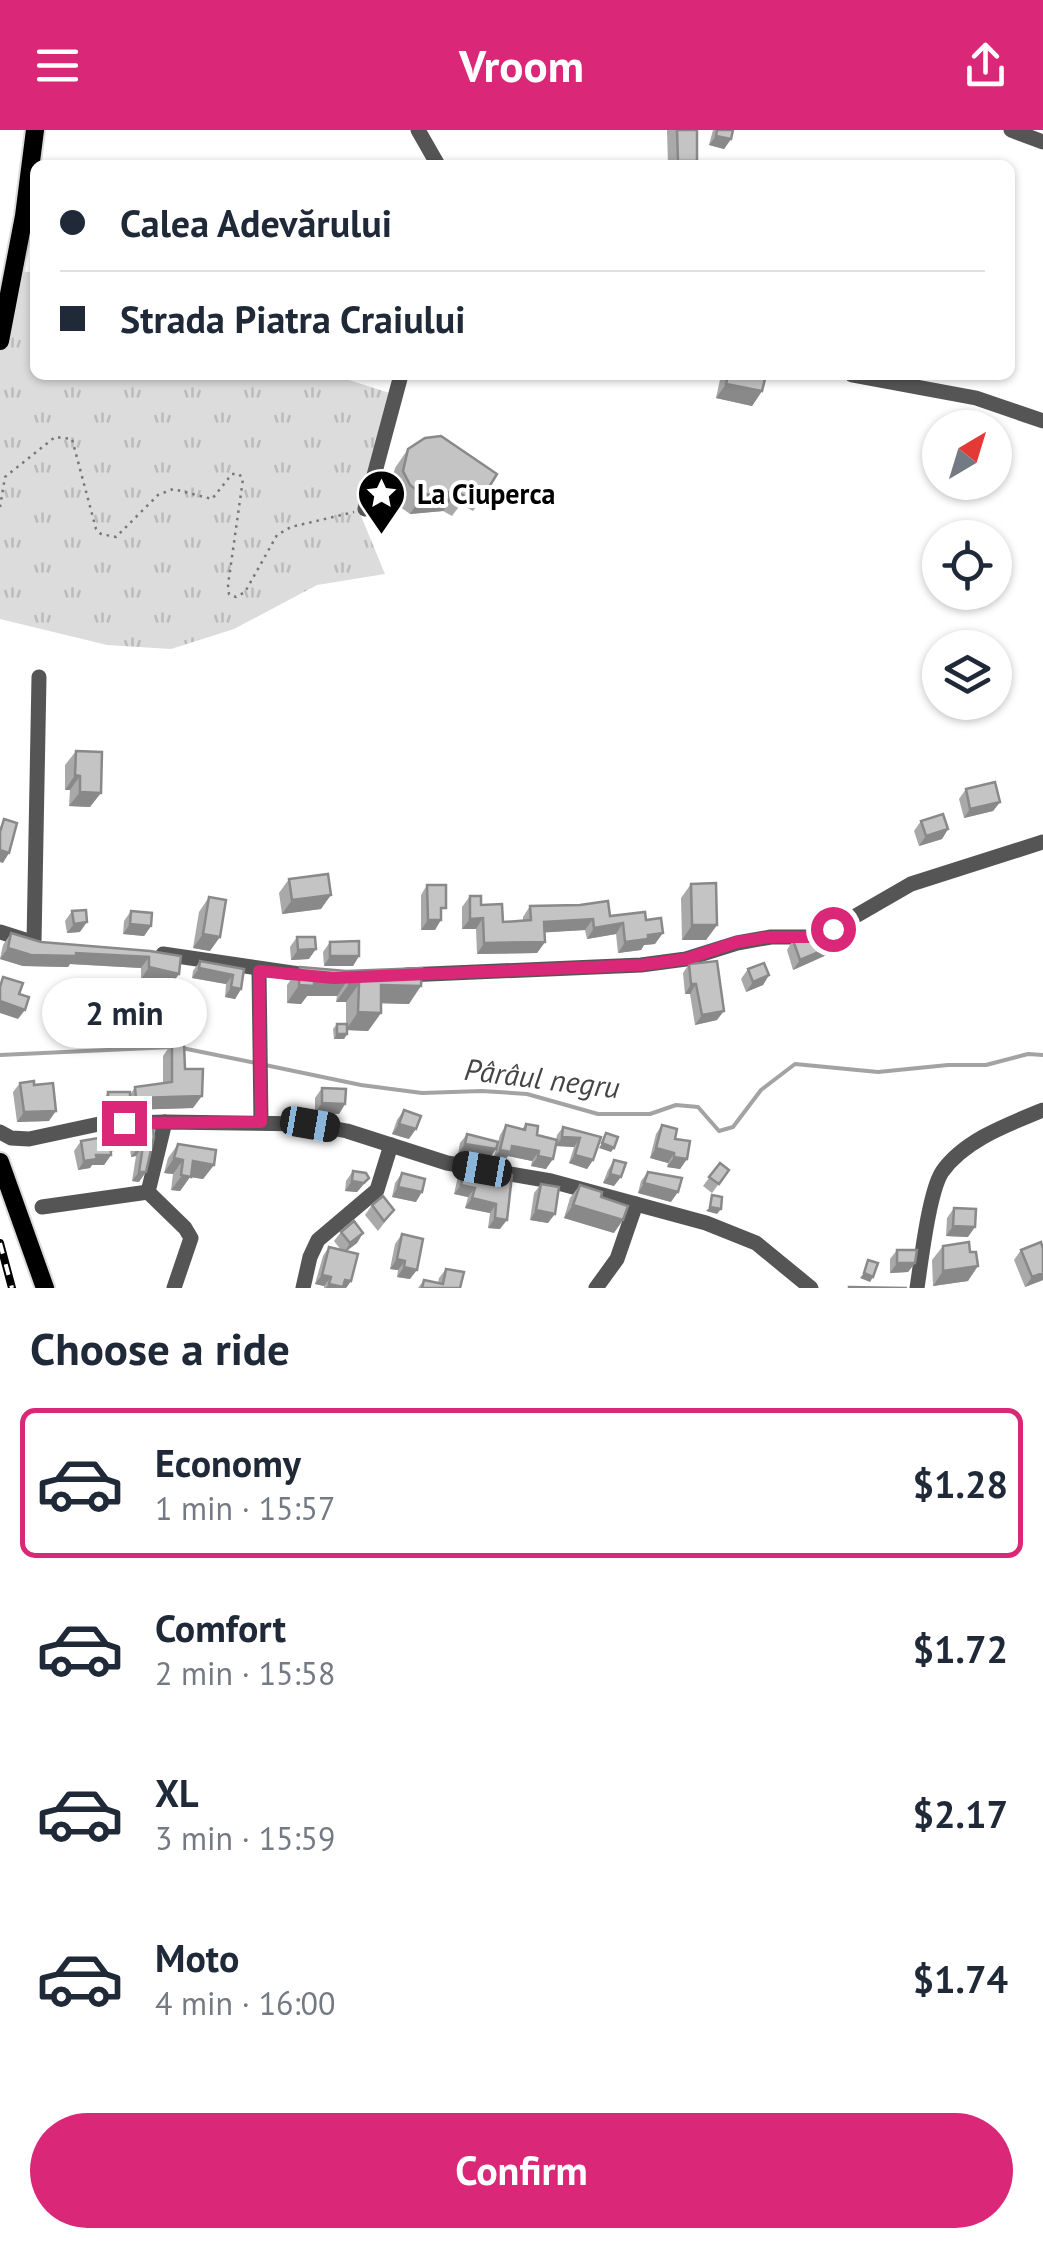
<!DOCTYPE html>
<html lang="en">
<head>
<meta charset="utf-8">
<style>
  :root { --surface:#fff; --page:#f6f6f7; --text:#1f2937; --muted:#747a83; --line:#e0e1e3; --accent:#db2777 }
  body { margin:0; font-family:"PT Sans",sans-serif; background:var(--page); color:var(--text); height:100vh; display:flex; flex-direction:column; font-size:38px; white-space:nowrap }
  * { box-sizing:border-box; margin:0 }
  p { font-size:32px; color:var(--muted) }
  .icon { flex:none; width:55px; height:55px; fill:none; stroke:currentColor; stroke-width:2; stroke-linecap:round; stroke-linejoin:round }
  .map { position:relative; height:1158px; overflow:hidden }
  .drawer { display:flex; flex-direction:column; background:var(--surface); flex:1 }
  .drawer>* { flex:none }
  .banner { position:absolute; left:30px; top:30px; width:985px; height:220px; border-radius:15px; box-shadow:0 2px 8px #0004; display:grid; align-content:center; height:220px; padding:0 30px; background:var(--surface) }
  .needle { width:65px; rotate:38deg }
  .controls { position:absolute; left:922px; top:280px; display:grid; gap:20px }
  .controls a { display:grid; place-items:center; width:90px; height:90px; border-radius:50%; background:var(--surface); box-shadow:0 2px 8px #0004; font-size:50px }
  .end { position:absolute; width:45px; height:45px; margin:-22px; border:12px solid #db2777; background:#fff; box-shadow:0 0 0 5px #fff }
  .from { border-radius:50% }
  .bubble { position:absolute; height:70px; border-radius:35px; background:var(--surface); box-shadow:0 2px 8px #0004; font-size:32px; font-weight:700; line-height:70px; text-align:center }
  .car { position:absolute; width:30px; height:60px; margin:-30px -15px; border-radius:12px; box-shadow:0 0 8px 2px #0007; background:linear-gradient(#222 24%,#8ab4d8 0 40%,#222 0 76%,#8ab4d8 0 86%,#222 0) }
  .banner b { display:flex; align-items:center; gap:35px; height:95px; font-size:38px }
  .banner b+b { border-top:2px solid var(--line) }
  .banner i { width:25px; height:25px; background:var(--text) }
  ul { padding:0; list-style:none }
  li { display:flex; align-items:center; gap:30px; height:150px; margin:0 20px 15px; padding:0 10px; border:5px solid transparent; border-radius:15px }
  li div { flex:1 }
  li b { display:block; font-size:38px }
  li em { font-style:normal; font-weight:700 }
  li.selected { border-color:var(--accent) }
  li>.icon { width:90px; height:90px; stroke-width:1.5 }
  h2 { padding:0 30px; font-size:45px; line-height:120px }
  .button { display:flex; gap:20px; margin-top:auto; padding:20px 30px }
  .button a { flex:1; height:115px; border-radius:60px; background:var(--accent); color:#fff; font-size:40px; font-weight:700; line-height:115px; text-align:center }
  header { display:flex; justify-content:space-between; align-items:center; height:130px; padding:0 30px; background:var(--accent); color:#fff; font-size:45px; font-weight:700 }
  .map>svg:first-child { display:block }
</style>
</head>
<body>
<header><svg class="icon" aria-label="menu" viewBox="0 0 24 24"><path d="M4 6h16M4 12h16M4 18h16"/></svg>Vroom<svg class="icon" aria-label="share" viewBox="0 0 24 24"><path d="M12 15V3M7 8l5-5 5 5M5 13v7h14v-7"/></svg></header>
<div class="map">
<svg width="1043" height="1158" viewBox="0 0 1043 1158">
  <defs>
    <pattern id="grass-tufts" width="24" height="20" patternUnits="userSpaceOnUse" patternTransform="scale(2.5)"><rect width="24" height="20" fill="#dcdcdc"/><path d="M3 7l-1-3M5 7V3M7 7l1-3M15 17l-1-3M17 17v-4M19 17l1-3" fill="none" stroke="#bbb"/></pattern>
  </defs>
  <rect width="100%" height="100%" fill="#fff"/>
  <path fill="url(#grass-tufts)" d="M14 140 35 143V245H333L396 265 359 381 385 444 317 455 234 499 171 519 107 515 0 489V211Z"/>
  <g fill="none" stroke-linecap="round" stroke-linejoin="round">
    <g stroke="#a3a3a3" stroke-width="4">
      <path d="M182 918 256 933"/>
      <path d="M0 925 172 917"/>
      <path d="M265 935 361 955 422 963 482 961 527 964 598 984H650L676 975 698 977 719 1001 733 997 761 960 795 934 878 942 948 935H986L1028 924 1043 925"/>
    </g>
    <defs>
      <g id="major">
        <path d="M0 211 24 86 35 0"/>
        <path d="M0 1032 45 1158"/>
      </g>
    </defs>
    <use href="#major" stroke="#dbdbdb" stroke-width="22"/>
    <path stroke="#777" stroke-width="2.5" stroke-dasharray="2.5 5" stroke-linecap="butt" d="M0 377 5 347 55 307 72 309 96 399 101 404 116 407 158 365 173 359 212 369 232 344H239L243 349 228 455 229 464 236 467 245 462 277 405 291 397 354 382"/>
    <g stroke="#555" stroke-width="15">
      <path d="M418 0 438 35"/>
      <path d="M1011 0 1043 12"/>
      <path d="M852 245 976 268 1043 291"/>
      <path d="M365 379 401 245"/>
      <path d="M0 802 25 810"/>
      <path d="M34 812 39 547"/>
      <path d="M163 824 313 846"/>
      <path d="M259 841 261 992"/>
      <path d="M406 845 641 835 686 829 737 813 771 807H812L833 799 911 754 1043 712"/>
      <path d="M165 992 148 1062 185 1098 191 1108 174 1158"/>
      <path d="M0 1002 11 1008 29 1009 99 994 165 992 310 994 347 1001 447 1033 551 1051 706 1093 756 1113 811 1158"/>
      <path d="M42 1077 148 1062"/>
      <path d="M303 1158 310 1127 318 1110 377 1060 391 1015"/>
      <path d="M596 1158 617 1129 636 1074"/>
      <path d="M917 1158C921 1132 929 1062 942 1042 964 1010 1009 994 1043 980"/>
    </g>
    <use href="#major" stroke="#000" stroke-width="18"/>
    <defs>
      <path id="rail" d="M0 1113 12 1158"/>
    </defs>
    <use href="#rail" stroke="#000" stroke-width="8"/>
    <use href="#rail" stroke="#fff" stroke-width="4" stroke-dasharray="11" stroke-linecap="butt"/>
  </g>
  <g fill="#a9a9a9">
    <path d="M667 0H697V31L694 35H668Z"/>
    <path d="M713 0H733L731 9 724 19 709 15Z"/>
    <path d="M721 245H766L762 261 752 276 716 268Z"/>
    <path d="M408 319 486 362 473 381 461 374 452 386 443 381 410 384 396 374 389 360 395 338Z"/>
    <path d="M76 621 90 677 69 676 70 660H65V635Z"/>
    <path d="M966 659 1000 672 993 681 964 688 959 669Z"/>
    <path d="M921 691 948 699 942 709 919 716 914 701Z"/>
    <path d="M289 749 321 779 282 784 279 763Z"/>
    <path d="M691 754 717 795 706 810H682L681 768Z"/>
    <path d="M427 755 441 785 435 800H421V765Z"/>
    <path d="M470 766 503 792 523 791V787L530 776 646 790 655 814 644 815 641 820 618 823 616 804 587 809 585 800 545 802V812L537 823 477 824 476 799H462V777Z"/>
    <path d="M209 767 210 821 193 818 199 782Z"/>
    <path d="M72 781 80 802 67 803 65 791Z"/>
    <path d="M131 781 151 796 144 806 123 804 124 791Z"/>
    <path d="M11 803 41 812 150 821 179 844 171 855 141 849V838L70 834 68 837 23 836 0 829 3 815Z"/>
    <path d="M297 807 309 829 291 830 290 817Z"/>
    <path d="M793 810 840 819 793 840 787 820Z"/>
    <path d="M330 812 359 826 353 836H324L323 822Z"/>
    <path d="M200 831 244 839 241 859 235 869 225 867 226 854 192 848 193 841Z"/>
    <path d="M689 834 717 890 695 895 690 864H685L683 843Z"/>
    <path d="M300 837 346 841 409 874 381 873V883L368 901 347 900V904L344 909H334L333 899 337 894H346V872H336L337 866H307L301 874 287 873V855Z"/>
    <path d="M748 839 769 845 763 855 746 862 741 849Z"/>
    <path d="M172 913 185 939 193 978 127 980V975L123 981H102V972L108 962 130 965 135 957 163 953V926Z"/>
    <path d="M20 953 34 955 49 991 17 992 13 962Z"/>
    <path d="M322 958 345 974 339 984 315 983V968Z"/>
    <path d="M404 980 409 1009 392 1004 397 990Z"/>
    <path d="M526 994 537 1005 556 1010 557 1005 563 997 601 1007 593 1030 587 1039 569 1033 574 1017 556 1016 546 1039 531 1036 532 1031 508 1026 504 1031 493 1030 500 1005 506 995 522 999Z"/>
    <path d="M662 995 675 1009 687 1029 680 1039 667 1037 668 1033 650 1028 656 1004Z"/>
    <path d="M153 997 139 1052 132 1051 136 1026 131 1027 130 1019 111 1021V1025L104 1035H92L90 1038 78 1040 74 1021 81 1011 105 1007 112 998Z"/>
    <path d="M467 1004 496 1019 489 1029 458 1024 460 1013Z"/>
    <path d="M178 1014 214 1035 203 1049 190 1047 180 1061 171 1060 173 1044 164 1043 168 1028Z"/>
    <path d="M614 1030V1056L603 1053 608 1040Z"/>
    <path d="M720 1033 729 1040 712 1063 703 1056Z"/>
    <path d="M465 1037 512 1045 500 1099 488 1098 490 1083 465 1078 468 1067 454 1064 458 1046Z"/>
    <path d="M353 1041 369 1048 357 1062 345 1061 346 1051Z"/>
    <path d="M648 1042 671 1072 638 1063 641 1051Z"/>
    <path d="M402 1043 416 1072 392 1067 395 1053Z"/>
    <path d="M541 1054 548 1093 530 1090 534 1063Z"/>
    <path d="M580 1055 601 1067 614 1103 564 1088 570 1068Z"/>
    <path d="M372 1075 394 1080 378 1101 365 1085Z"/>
    <path d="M954 1078 968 1107 946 1106 947 1088Z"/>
    <path d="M341 1102 363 1103 357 1113 346 1121 351 1151 346 1158H324V1156L315 1154 323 1126 329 1117 341 1120 334 1111Z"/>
    <path d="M402 1104 410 1149 397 1147 398 1140 390 1139 395 1114Z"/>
    <path d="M943 1116 970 1122 968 1151 933 1156 932 1130Z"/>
    <path d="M897 1120 915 1133 908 1142 890 1143V1129Z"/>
    <path d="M1021 1120 1043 1150 1025 1157 1014 1130Z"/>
    <path d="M446 1139 460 1158H418L424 1150 438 1153 439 1148Z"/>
  </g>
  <g fill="#898989">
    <path d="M716 6 731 9 724 19 709 15Z"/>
    <path d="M678 31H697L694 35H675Z"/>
    <path d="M726 254 762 261 752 276 716 268Z"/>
    <path d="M457 361 443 381 410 384 423 365Z"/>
    <path d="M75 645 80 646 70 660H65Z"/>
    <path d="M80 662 101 663 90 677 69 676Z"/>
    <path d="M1000 672 993 681 964 688 970 679Z"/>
    <path d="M948 699 942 709 919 716 926 706Z"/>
    <path d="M0 720 9 723 3 733 0 732Z"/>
    <path d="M331 765 321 779 282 784 292 770Z"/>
    <path d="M483 788 476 799H462L470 789Z"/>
    <path d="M593 789 585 800 537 803 544 792Z"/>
    <path d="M428 790H441L435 800H421Z"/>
    <path d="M87 792 80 802 67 803 74 794Z"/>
    <path d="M623 793 616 804 587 809 594 798Z"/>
    <path d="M130 794 151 796 144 806 123 804Z"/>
    <path d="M692 795H717L706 810H682Z"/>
    <path d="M663 803 655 814 644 815 641 820 618 823 625 812 648 805Z"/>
    <path d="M203 804 220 807 210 821 193 818Z"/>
    <path d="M847 810 840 819 793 840 800 830Z"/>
    <path d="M545 812 537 823 477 824 484 813Z"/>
    <path d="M8 818 76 823 149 827 141 838 70 834 68 837 23 836 0 829Z"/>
    <path d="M316 819 309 829 291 830 298 820Z"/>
    <path d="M330 826H359L353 836H324Z"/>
    <path d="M149 837 179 844 171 855 141 849Z"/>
    <path d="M199 838 233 845 226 854 192 848Z"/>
    <path d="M769 845 763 855 746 862 753 852Z"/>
    <path d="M314 848H349L337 866H307L301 874 287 873 299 855Z"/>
    <path d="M349 854H359L346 872H336Z"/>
    <path d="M691 854H696L690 864H685Z"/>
    <path d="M381 855 421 856 409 874 369 873Z"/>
    <path d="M231 857 241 859 235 869 225 867Z"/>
    <path d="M0 871 25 880 18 889 0 883Z"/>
    <path d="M724 881 717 890 695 895 702 885Z"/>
    <path d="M358 882 381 883 368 901 346 900Z"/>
    <path d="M337 904H347L344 909H334Z"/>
    <path d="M202 966 193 978 127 980 136 968Z"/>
    <path d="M108 971 130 972 123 981H102Z"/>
    <path d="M322 973 345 974 339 984 315 983Z"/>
    <path d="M56 981 49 991 17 992 24 982Z"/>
    <path d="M399 994 416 999 409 1009 392 1004Z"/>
    <path d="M562 1007 580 1008 574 1017 556 1016Z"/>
    <path d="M137 1009 130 1019 107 1022 113 1012Z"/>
    <path d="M602 1013 614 1018 611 1022 599 1018Z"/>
    <path d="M465 1014 496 1019 489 1029 458 1024Z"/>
    <path d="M143 1016 136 1026 131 1027 138 1017Z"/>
    <path d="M512 1016 539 1021 532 1031 508 1026 504 1031 493 1030 500 1020Z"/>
    <path d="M656 1018 674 1023 668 1033 650 1028Z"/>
    <path d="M96 1025H111L104 1035H92L90 1038 78 1040 84 1031Z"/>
    <path d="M575 1025 593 1030 587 1039 569 1033Z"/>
    <path d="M538 1026 553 1029 546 1039 531 1036Z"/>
    <path d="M674 1027 687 1029 680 1039 667 1037Z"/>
    <path d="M174 1028 183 1030 173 1044 164 1043Z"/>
    <path d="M193 1031 214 1035 203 1049 190 1047 180 1061 171 1060Z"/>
    <path d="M139 1042H146L139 1052 132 1051Z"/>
    <path d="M610 1044 621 1047 614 1056 603 1053Z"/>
    <path d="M369 1048 357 1062 345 1061 352 1051Z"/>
    <path d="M644 1053 678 1062 671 1072 638 1063Z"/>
    <path d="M461 1055 475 1058 468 1067 454 1064Z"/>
    <path d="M398 1057 422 1062 416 1072 392 1067Z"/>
    <path d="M472 1068 496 1074 490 1083 465 1078Z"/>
    <path d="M573 1075 623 1090 614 1103 564 1088Z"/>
    <path d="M710 1077 721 1079 717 1084 706 1081Z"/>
    <path d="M536 1080 555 1084 548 1093 530 1090Z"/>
    <path d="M495 1088 507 1090 500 1099 488 1098Z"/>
    <path d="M953 1096 975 1097 968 1107 946 1106Z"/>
    <path d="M363 1103 357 1113 344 1123 350 1113Z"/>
    <path d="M397 1129 405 1131 398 1140 390 1139Z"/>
    <path d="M897 1133H915L908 1142 890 1143Z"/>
    <path d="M978 1136 968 1151 933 1156 943 1141Z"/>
    <path d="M404 1137 417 1140 410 1149 397 1147Z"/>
    <path d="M864 1143 873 1147 870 1152 860 1148Z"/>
    <path d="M1043 1143V1150L1025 1157 1032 1147Z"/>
    <path d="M322 1145 331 1147 324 1156 315 1154Z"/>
    <path d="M345 1150 351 1151 346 1158H326L329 1154Z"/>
  </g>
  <g fill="#c4c4c4" stroke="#898989" stroke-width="2.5">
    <path d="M677 0H697V31H678Z"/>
    <path d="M717 0H733L731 9 716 6Z"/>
    <path d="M728 245H766L762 261 726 254Z"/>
    <path d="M441 306 497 344 486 362 474 355 466 367 457 361 423 365 410 355 403 341 408 319 425 308Z"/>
    <path d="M76 621 102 622 101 663 80 662V646L75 645Z"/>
    <path d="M995 652 1000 672 970 679 966 659Z"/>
    <path d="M943 684 948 699 926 706 921 691Z"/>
    <path d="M4 689 17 693 9 723 0 720V698L1 699Z"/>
    <path d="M328 744 331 765 292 770 289 749Z"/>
    <path d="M716 753 717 795H692L691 754Z"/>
    <path d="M427 755H446V778H441V790H428Z"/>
    <path d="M470 766H481V775L502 774 503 792 531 790 530 776 580 775 608 771 610 786 645 782 646 790 661 788 663 803 648 805V809L625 812 623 793 594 798 593 789 544 792 545 812 484 813 483 788 470 789Z"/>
    <path d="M209 767 226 770 220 807 203 804Z"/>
    <path d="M86 780 87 792 74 794 72 781Z"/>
    <path d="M131 781 152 783 151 796 130 794Z"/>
    <path d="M843 800 847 810 800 830 793 810 822 808Z"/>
    <path d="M11 803 41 812 150 821 181 826 179 844 149 837V827L76 823V826L31 825 8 818Z"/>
    <path d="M297 807H315L316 819 298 820Z"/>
    <path d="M359 811V826H330V812Z"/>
    <path d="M200 831 244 839 241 859 231 857 233 845 199 838Z"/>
    <path d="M717 831 724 881 702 885 696 854H691L689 834Z"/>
    <path d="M764 833 769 845 753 852 748 839Z"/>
    <path d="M300 837 346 841 422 838 421 856 381 855V883L358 882 359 854H349V848L321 847 314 848V856L299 855Z"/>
    <path d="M3 847 23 853 19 864 29 867 25 880 0 871V857Z"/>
    <rect x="337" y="894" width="10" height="10"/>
    <path d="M172 913H184L185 939H203L202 966 136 968 135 957 172 952Z"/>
    <path d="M34 951V955L53 953 56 981 24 982 20 953Z"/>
    <path d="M322 958 346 959 345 974 322 973Z"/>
    <path d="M108 962H130V972L108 971Z"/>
    <path d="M404 980 421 986 416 999 399 994Z"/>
    <path d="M526 994 538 996 537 1005 557 1010 553 1029 538 1026 539 1021 512 1016 511 1022 500 1020 506 995 525 1000Z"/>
    <path d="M662 995 677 999 675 1009 690 1011 687 1029 674 1027V1023L656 1018Z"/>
    <path d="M153 997 154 1007 146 1042H139L143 1016 138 1017 137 1009 113 1012 112 998Z"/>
    <path d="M563 997 601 1007 593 1030 575 1025 580 1008 562 1007Z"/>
    <path d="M606 1003 618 1007 614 1018 602 1013Z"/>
    <path d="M467 1004 498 1012 496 1019 465 1014Z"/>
    <path d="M110 1006 111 1025H96L97 1029 84 1031 81 1011Z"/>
    <path d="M178 1014 216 1020 214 1035 193 1031 191 1047 181 1045 183 1030 174 1028Z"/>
    <path d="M614 1030 626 1033 621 1047 610 1044Z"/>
    <path d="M720 1033 729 1040 719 1054 709 1047Z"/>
    <path d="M465 1037 512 1045 507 1090 495 1088 496 1074 472 1068 475 1058 461 1055Z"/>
    <path d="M353 1041 366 1043 369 1048 364 1053 352 1051Z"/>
    <path d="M648 1042 682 1048 678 1062 644 1053Z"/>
    <path d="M402 1043 425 1049 422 1062 398 1057Z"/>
    <path d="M541 1054 559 1057 555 1084 536 1080Z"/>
    <path d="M580 1055 602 1062 601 1067 628 1076 623 1090 573 1075Z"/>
    <path d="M712 1065 722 1067 721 1079 710 1077Z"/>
    <path d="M383 1066 394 1080 384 1091 372 1075Z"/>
    <path d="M954 1078 976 1079 975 1097 953 1096Z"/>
    <path d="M354 1091 363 1103 350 1113 341 1102Z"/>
    <path d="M402 1104 423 1109 417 1140 404 1137 405 1131 397 1129Z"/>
    <path d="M969 1112 970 1122H976L978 1136 943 1141V1116Z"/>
    <path d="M1041 1112 1043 1119V1143L1032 1147 1021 1120Z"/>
    <path d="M329 1117 358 1124 351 1151 345 1150 343 1157 329 1154 331 1147 322 1145Z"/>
    <path d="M897 1120H917L915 1133H897Z"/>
    <path d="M868 1130 878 1133 873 1147 864 1143Z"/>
    <path d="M446 1139 464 1142 460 1158H422L424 1150 443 1154Z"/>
    <path d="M849 1157 907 1158H849Z"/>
  </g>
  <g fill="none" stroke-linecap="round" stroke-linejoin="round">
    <path stroke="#db2777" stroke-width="12" d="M124 993 261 992 259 841 334 848 641 835 686 829 737 812 770 807H812L833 799"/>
  </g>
  <defs>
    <symbol id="sight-pin" viewBox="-11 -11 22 30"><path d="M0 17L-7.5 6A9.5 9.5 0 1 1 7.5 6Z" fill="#000" stroke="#fff"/><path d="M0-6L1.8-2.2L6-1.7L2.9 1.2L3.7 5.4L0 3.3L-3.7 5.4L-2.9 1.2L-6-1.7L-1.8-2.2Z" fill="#fff"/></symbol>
  </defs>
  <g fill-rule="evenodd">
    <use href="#sight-pin" x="354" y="336" width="55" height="75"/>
  </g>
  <g text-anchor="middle" stroke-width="8" stroke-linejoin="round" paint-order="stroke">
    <g font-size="28" font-weight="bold" fill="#000" stroke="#fff" text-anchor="start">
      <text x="417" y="374">La Ciuperca</text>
    </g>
    <g font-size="30" font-style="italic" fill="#444" stroke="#fff">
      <text transform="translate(542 949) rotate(7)" y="10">Pârâul negru</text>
    </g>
  </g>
</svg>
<div class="controls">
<a><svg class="needle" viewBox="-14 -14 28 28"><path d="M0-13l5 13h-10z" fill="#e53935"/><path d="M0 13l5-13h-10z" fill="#747a83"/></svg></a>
<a><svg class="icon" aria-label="locate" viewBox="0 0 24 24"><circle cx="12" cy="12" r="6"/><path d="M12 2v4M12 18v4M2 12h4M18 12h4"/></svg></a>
<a><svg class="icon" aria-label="layers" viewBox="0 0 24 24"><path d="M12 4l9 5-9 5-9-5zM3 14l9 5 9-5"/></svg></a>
</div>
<i class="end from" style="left:833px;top:799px"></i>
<i class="end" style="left:124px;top:993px"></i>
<div class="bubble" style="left:42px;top:848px;width:165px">2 min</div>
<i class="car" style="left:310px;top:994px;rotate:100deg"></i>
<i class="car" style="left:482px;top:1039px;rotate:280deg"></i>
<div class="banner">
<b><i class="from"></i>Calea Adevărului</b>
<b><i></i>Strada Piatra Craiului</b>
</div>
</div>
<section class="drawer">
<h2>Choose a ride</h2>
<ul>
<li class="selected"><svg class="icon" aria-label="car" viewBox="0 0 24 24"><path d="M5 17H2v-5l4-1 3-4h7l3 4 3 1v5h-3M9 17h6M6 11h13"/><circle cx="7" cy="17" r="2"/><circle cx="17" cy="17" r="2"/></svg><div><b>Economy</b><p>1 min · 15:57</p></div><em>$1.28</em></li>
<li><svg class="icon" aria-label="car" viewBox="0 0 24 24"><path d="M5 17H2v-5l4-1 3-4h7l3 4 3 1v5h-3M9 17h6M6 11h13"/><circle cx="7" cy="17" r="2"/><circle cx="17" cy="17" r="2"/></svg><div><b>Comfort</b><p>2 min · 15:58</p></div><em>$1.72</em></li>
<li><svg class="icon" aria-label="car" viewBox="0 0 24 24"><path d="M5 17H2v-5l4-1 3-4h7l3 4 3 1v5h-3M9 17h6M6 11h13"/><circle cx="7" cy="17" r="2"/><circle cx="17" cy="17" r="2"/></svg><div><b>XL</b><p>3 min · 15:59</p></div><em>$2.17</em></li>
<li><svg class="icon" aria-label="car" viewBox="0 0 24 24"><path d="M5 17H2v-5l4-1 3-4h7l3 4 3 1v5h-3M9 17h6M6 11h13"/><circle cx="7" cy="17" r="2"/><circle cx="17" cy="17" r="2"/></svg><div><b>Moto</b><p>4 min · 16:00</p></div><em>$1.74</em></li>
</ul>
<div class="button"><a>Confirm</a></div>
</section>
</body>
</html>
